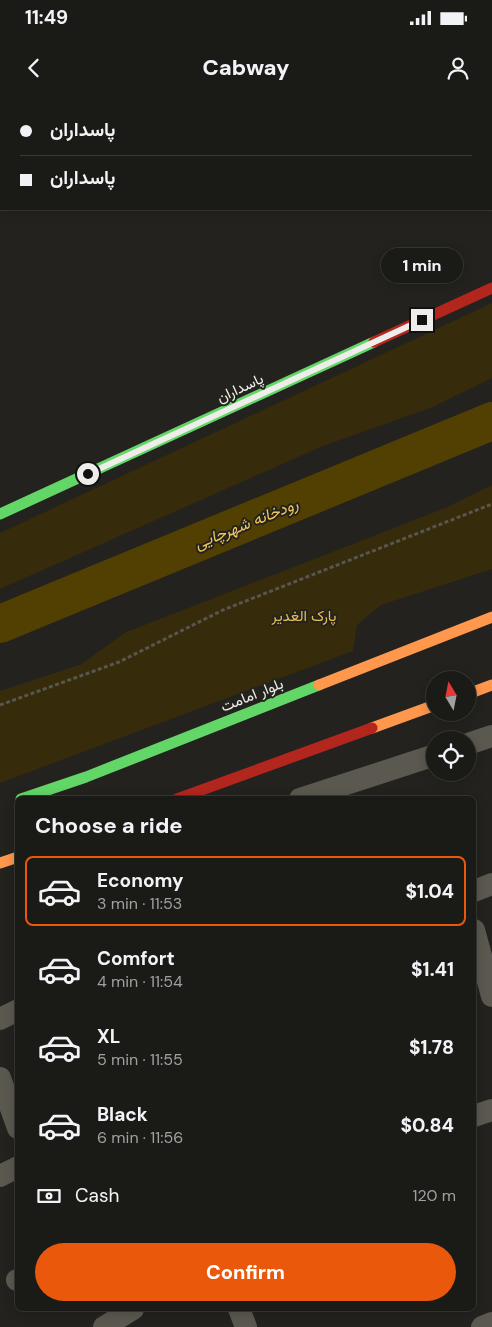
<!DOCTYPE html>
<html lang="en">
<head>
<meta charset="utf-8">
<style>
  :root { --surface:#1a1a17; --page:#232320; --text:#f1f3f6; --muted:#9fa1a1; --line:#383836; --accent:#ea580c }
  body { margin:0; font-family:"DM Sans",Vazirmatn,sans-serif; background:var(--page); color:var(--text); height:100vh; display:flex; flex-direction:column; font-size:19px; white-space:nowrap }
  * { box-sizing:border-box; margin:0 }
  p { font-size:16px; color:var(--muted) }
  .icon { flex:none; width:28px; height:28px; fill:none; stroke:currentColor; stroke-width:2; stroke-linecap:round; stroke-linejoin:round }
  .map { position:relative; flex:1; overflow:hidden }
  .panel { position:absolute; left:15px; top:696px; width:461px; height:515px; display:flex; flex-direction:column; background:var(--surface); border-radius:8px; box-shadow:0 2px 12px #0003,0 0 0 1px var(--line) }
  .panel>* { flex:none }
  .top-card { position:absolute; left:0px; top:0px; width:492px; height:110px; box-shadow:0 2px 12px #0003,0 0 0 1px var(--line); display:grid; align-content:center; height:110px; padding:0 20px; background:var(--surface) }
  .needle { width:32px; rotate:350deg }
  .buttons { position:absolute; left:426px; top:571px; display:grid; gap:10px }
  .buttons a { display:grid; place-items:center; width:50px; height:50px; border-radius:50%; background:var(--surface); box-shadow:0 2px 12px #0003,0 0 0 1px var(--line); font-size:25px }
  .end { position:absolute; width:22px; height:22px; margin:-11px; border:6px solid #efedea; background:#111; box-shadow:0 0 0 2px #111 }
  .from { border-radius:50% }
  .bubble { position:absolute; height:35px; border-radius:18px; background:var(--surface); box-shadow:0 2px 12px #0003,0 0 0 1px var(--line); font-size:16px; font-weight:800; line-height:35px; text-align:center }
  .top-card b { display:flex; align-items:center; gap:18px; height:48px; font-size:19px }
  .top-card b+b { border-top:1px solid var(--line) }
  .top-card i { width:12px; height:12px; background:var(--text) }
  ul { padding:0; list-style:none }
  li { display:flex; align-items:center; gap:15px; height:70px; margin:0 10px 8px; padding:0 10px; border:2px solid transparent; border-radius:8px }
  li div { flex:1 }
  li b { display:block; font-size:19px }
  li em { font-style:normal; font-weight:800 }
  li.current { border-color:var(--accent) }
  li>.icon { width:45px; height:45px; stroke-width:1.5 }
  h2 { padding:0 20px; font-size:22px; line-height:60px }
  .pay { display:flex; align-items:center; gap:12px; height:55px; padding:0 20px; font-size:19px }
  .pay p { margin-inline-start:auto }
  .button { display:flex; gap:10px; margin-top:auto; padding:10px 20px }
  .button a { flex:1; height:58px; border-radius:30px; background:var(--accent); color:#fff; font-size:20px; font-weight:800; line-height:58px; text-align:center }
  .status { display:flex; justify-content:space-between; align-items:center; height:35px; padding:0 25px; background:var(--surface); direction:ltr }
  .status svg { height:14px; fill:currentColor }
  header { display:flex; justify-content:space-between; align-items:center; height:65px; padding:0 20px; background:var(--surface); font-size:22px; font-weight:800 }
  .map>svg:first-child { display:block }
</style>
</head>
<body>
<div class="status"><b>11:49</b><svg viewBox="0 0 49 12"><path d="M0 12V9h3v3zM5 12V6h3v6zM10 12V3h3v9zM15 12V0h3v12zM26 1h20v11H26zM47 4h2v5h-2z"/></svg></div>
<header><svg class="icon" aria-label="back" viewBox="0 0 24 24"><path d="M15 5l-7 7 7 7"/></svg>Cabway<svg class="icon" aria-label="person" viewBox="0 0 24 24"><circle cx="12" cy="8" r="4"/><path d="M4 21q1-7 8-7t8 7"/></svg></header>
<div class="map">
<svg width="492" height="1227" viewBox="0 0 492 1227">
  <rect width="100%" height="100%" fill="#23221f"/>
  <g fill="#362b0a">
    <path d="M492 203V278L433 307 323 346 0 489V433Z"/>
    <path d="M492 385V469L381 505 357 525 353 551 0 683V591L82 564 124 533 445 408Z"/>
  </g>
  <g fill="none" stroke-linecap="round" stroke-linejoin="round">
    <path stroke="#524003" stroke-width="38" d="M0 524 492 321"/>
    <path stroke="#58564f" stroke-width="3" stroke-dasharray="4 2.5" stroke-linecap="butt" d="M0 605 119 562 223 510 492 404"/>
    <g stroke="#5b584f" stroke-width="11">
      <path d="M420 0 421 1"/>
      <path d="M491 93 492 94"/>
    </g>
    <g stroke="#5b584f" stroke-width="22">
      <path d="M468 644 492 636"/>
      <path d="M300 699 435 655"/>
      <path d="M474 791 492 784"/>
      <path d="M474 830 492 896"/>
      <path d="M0 919 18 910"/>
      <path d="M0 978 18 1028"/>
      <path d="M474 1016 492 1010"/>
      <path d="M0 1076 18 1067"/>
      <path d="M17 1180H18"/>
      <path d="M239 1209 246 1227"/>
      <path d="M104 1227 133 1209"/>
      <path d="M482 1227 492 1223"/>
    </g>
    <g stroke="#63d668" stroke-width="11">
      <path d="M0 414 374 242"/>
      <path d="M21 699 86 677 319 585"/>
    </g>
    <g stroke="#ff974d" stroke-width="11">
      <path d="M319 585 492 517"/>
      <path d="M468 594 492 585"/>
      <path d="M372 628 435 605"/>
      <path d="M0 763 18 757"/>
    </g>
    <g stroke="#b3261e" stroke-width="11">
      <path d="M374 242 492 188"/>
      <path d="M177 699 372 628"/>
    </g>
  </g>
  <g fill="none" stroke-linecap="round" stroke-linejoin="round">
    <path stroke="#efedea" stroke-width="6" d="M88 374 422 220"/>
  </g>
  <g text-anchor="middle" stroke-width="4" stroke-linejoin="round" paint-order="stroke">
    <g font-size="15" fill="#efedea" stroke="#25231d">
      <text transform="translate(240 288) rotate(-25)" y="5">پاسداران</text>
      <text transform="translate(252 595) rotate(-22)" y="5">بلوار امامت</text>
    </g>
    <g font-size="15" fill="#e6bf55" stroke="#25231d">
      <text x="304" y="521">پارک الغدیر</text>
    </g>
    <g font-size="16" font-style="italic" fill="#efc75e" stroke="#25231d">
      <text transform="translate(246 423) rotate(-22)" y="6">رودخانه شهرچایی</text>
    </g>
  </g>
</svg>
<div class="buttons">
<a><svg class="needle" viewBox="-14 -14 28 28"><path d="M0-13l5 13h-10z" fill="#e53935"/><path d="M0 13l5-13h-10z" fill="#9fa1a1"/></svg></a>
<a><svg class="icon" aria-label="locate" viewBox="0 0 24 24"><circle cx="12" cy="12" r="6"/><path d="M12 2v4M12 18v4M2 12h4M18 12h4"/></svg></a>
</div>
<i class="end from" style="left:88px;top:374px"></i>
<i class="end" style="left:422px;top:220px"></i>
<div class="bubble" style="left:381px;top:148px;width:82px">1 min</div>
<div class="top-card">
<b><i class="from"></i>پاسداران</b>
<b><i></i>پاسداران</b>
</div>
<section class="panel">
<h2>Choose a ride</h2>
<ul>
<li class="current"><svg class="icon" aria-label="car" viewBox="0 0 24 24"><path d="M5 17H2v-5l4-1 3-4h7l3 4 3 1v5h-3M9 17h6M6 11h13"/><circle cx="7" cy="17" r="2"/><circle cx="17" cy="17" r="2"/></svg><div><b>Economy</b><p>3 min · 11:53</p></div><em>$1.04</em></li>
<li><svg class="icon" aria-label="car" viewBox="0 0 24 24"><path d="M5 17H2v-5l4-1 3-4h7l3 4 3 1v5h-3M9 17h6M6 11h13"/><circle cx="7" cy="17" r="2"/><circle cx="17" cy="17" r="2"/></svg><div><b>Comfort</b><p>4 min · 11:54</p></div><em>$1.41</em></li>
<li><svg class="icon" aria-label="car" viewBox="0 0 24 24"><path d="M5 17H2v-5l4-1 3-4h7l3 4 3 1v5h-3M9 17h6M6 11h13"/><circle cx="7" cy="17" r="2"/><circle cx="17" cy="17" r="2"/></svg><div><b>XL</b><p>5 min · 11:55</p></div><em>$1.78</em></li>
<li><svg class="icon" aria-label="car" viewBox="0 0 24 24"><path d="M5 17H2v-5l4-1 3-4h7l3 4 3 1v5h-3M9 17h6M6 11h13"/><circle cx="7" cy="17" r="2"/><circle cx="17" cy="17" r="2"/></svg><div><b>Black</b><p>6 min · 11:56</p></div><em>$0.84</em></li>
</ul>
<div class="pay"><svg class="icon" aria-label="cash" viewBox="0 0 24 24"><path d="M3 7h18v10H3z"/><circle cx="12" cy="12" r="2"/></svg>Cash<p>120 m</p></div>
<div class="button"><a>Confirm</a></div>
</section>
</div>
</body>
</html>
